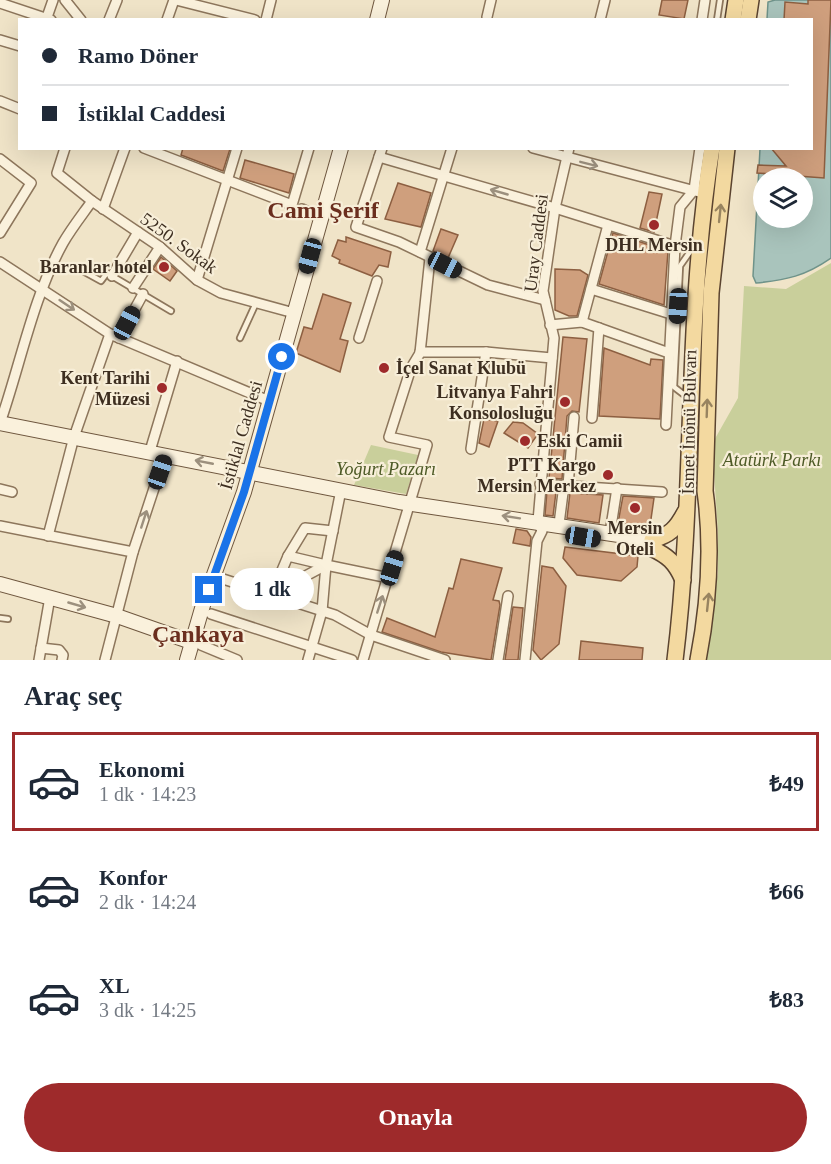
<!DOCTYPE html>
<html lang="tr">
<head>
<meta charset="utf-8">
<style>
  :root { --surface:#fff; --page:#f6f6f7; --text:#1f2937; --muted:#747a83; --line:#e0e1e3; --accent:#9e2a2b }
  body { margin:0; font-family:Georgia,serif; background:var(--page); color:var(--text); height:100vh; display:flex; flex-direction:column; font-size:22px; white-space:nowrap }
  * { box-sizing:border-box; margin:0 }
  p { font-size:20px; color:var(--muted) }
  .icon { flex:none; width:33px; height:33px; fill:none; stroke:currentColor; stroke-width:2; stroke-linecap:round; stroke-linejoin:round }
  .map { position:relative; height:660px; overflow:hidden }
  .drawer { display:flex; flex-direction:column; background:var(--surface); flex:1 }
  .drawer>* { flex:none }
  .banner { position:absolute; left:18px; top:18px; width:795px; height:132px; border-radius:0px; box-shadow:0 6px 24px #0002; display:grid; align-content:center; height:132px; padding:0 24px; background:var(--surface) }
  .tools { position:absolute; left:753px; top:168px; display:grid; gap:12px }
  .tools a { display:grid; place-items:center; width:60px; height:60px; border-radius:50%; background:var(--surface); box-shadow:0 6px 24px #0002; font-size:30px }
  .end { position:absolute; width:27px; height:27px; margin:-14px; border:8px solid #1a73e8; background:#fff; box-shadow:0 0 0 3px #fff }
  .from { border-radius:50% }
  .bubble { position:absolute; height:42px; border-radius:21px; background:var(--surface); box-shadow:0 6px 24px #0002; font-size:20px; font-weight:600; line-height:42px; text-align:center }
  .car { position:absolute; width:18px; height:36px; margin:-18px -9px; border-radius:8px; box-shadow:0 0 4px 2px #0007; background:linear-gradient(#222 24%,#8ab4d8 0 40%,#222 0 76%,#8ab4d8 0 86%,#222 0) }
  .banner b { display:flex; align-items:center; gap:21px; height:57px; font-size:22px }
  .banner b+b { border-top:2px solid var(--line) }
  .banner i { width:15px; height:15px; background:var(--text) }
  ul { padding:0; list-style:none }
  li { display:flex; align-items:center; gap:18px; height:99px; margin:0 12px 9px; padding:0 12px; border:3px solid transparent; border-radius:0px }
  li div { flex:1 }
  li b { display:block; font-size:22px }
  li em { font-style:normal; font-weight:600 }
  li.current { border-color:var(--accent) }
  li>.icon { width:54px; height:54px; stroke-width:1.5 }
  h2 { padding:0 24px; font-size:27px; line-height:72px }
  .primary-button { display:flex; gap:12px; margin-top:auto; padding:12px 24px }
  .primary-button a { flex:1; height:69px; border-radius:36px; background:var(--accent); color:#fff; font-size:24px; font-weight:600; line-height:69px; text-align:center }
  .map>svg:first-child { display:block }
</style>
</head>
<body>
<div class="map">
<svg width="831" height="660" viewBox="0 0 831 660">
  <rect width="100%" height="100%" fill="#f0e4c8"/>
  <g fill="#c9cf9b">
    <path d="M831 263V660H704L718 573V531L712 444 738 398 744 286 786 289Z"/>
    <path d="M371 445 418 455 406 494 354 485Z"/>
  </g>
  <path fill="#a9c4bc" stroke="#6f938a" stroke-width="1.5" fill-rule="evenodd" d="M775 0H831V258C805 276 787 280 756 283L753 276 760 149 812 148V20L767 19 768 2ZM764 178H802V218H764Z"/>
  <g fill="#cf9f7d" stroke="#8d5f41" stroke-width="1.5">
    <path d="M662 0H688L684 19 659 15Z"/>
    <path d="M808 0H831L824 178 757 173 758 165 786 166 771 148H812V20H784L785 2 808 4Z"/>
    <path d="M183 148H230V149L223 171 181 155Z"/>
    <path d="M245 160 294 174 289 193 240 178Z"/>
    <path d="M398 183 431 193 421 227 385 219Z"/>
    <path d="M649 192 662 194 654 232 640 228Z"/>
    <path d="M441 229 458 235 448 258 433 251Z"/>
    <path d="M613 233 668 251 664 305 599 284Z"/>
    <path d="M346 237 391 252 388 267 379 265 372 276 339 263 340 260 332 256 338 240 346 242Z"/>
    <path d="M161 257 177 271 170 281 153 269Z"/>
    <path d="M555 269 580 270 588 275 577 316H569L555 310Z"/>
    <path d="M323 294 351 303 340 339 348 341 340 372 296 353 304 327 312 329Z"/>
    <path d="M563 337 587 339 579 412 572 411 567 416 562 479 549 478Z"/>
    <path d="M604 348 650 365 651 359 663 360 660 419 599 416Z"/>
    <path d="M484 419 498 421 489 447 479 443Z"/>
    <path d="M513 422 523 423 538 434 528 448 504 433Z"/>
    <path d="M547 491 556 492 553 516 545 515Z"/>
    <path d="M570 493 603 495 599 523 567 518Z"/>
    <path d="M623 496 654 498 650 526 618 523Z"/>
    <path d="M516 529 527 531 531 537 530 546 513 543Z"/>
    <path d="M565 547 638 556 637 567 621 581 577 575 563 558Z"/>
    <path d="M461 559 502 568 493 600 499 601 500 605 491 660 441 652 382 632 387 618 435 637 449 588 453 589Z"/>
    <path d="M542 566 553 568 566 586 559 644 541 660 533 650Z"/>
    <path d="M513 607 523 608 518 660H505Z"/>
    <path d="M581 641 643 648 642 660H579Z"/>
  </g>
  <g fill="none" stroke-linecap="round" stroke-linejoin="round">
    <defs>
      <g id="lane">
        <path d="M717 20 720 0"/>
        <path d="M81 270 101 281 107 273 171 311"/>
        <path d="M240 338 256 303"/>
        <path d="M687 397 674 387 680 266 694 246"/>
        <path d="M0 618 8 619"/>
      </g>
      <g id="street">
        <path d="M65 0 81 20"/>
        <path d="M176 0 255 20"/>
        <path d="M0 3 51 20"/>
        <path d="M487 17 491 0"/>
        <path d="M46 20 53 0"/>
        <path d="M109 20 117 0"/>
        <path d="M167 20 174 0"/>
        <path d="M266 20 271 0"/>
        <path d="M600 20 605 0"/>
        <path d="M702 20 705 0"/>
        <path d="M0 40 20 46"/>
        <path d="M0 101 20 109"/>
        <path d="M65 148 57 173 92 201 160 247 197 280 221 293 294 313"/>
        <path d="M144 148 292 205 309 148"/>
        <path d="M382 148 356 227 399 242 488 285 545 300"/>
        <path d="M533 148 699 192"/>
        <path d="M379 157 555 208 675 246"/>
        <path d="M0 159 31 183 0 233"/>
        <path d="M103 209 125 148"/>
        <path d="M302 209 321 218"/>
        <path d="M420 252 452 148"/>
        <path d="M0 262 110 334 269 401"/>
        <path d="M112 276 138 232"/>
        <path d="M197 280 237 148"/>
        <path d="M133 288 160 247"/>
        <path d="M591 289 671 314"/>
        <path d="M582 322 608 225"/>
        <path d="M550 325 582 322 669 353"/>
        <path d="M119 338 143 294"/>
        <path d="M359 338 377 281"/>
        <path d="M420 352H486L552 358"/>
        <path d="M592 418 599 328"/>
        <path d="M0 423C20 366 33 297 63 243 71 229 82 215 92 201"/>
        <path d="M666 425 675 246 680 207 694 190 700 148"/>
        <path d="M471 449 486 352"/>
        <path d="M150 451 177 361"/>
        <path d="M540 484 662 492"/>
        <path d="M568 485 574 417"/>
        <path d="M0 489 12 492"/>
        <path d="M341 490 326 565 389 578"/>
        <path d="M559 524 564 485"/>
        <path d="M0 526 133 552"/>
        <path d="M610 533 617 488"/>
        <path d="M48 536 74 437 110 334"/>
        <path d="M288 556 305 528 333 531"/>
        <path d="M223 579 335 615 371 635 445 660"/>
        <path d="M272 594 288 556 326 565"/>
        <path d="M272 594 326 565"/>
        <path d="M211 614 352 660"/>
        <path d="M201 645 237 660"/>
        <path d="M41 648 59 650 63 655 62 660"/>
        <path d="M39 660 50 597"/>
        <path d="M105 660 133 552 165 455"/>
        <path d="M308 660 322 611 326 565"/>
        <path d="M363 660 427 445 389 437 411 368 420 353 430 258"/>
        <path d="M498 660 508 596"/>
        <path d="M525 660 537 541 542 531 538 521 554 338 543 291 555 208 569 148"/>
      </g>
      <g id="secondary">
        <path d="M377 20 382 0"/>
        <path d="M0 423 399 502 652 540"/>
        <path d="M0 584 117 616 191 642"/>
        <path d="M187 660 203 605 244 492 341 148"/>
      </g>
      <g id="primary">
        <path d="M733 20 736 0"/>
        <path d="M748 20 751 0"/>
        <path d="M652 540C670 535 676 529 685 512"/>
        <path d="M651 548C668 556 675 562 683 580"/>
        <path d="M675 660C696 490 684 318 712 148"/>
        <path d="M698 660C709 603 713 549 705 491L711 293 727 148"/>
      </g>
    </defs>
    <use href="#lane" stroke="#8d765c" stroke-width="8"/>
    <use href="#street" stroke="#8d765c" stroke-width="12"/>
    <use href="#secondary" stroke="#6f573f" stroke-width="16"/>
    <use href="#primary" stroke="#5b4430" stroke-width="18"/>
    <use href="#lane" stroke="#faf1dc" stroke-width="4.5"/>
    <use href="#street" stroke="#faf1dc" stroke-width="9"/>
    <use href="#secondary" stroke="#faf1dc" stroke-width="14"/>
    <use href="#primary" stroke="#f3d9a0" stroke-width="15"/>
  </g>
  <defs><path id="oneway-shaft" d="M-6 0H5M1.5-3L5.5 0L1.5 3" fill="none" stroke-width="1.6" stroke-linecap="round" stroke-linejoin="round" transform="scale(1.5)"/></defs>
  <g stroke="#9c907e">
    <use href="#oneway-shaft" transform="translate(589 164) rotate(14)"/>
    <use href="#oneway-shaft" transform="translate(499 192) rotate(-164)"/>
    <use href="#oneway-shaft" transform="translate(67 305) rotate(34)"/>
    <use href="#oneway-shaft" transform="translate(204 462) rotate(-169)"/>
    <use href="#oneway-shaft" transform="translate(511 517) rotate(-171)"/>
    <use href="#oneway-shaft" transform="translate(144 519) rotate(-72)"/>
    <use href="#oneway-shaft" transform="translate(380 604) rotate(-72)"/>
    <use href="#oneway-shaft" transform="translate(77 605) rotate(16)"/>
  </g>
  <g stroke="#988460">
    <use href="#oneway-shaft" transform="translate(720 213) rotate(-84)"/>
    <use href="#oneway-shaft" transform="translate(707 408) rotate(-88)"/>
    <use href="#oneway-shaft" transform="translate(708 602) rotate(-84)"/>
  </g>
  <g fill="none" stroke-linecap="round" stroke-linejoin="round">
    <path stroke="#1a73e8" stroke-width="8" d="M209 590 244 492 282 357"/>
  </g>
  <g fill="#9e2a2b" stroke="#f7eed8" stroke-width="2">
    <circle cx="654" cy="225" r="6"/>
    <circle cx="164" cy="267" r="6"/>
    <circle cx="384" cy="368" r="6"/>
    <circle cx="162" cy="388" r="6"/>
    <circle cx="565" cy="402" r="6"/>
    <circle cx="525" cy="441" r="6"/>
    <circle cx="608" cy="475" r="6"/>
    <circle cx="635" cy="508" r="6"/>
  </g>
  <g text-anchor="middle" stroke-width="4.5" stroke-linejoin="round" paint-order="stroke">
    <g font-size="18" fill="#3d2e20" stroke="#f7eed8">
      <text transform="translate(179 243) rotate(36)" y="6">5250. Sokak</text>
      <text transform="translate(536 243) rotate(-83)" y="6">Uray Caddesi</text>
      <text transform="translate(689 422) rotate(-89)" y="6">İsmet İnönü Bulvarı</text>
      <text transform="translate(241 435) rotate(-74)" y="6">İstiklal Caddesi</text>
    </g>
    <g font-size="18" font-weight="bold" fill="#3d2e20" stroke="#f7eed8" text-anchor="end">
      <text x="654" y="251" text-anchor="middle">DHL Mersin</text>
      <text x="152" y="273">Baranlar hotel</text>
      <text x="396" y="374" text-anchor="start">İçel Sanat Klubü</text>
      <text x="150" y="384">Kent Tarihi<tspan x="150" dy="21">Müzesi</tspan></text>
      <text x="553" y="398">Litvanya Fahri<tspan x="553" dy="21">Konsolosluğu</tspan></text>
      <text x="537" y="447" text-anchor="start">Eski Camii</text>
      <text x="596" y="471">PTT Kargo<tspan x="596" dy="21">Mersin Merkez</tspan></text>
      <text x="635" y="534" text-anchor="middle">Mersin<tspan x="635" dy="21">Oteli</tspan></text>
    </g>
    <g font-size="18" font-style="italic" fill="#4d5a26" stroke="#f7eed8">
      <text x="772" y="466">Atatürk Parkı</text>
      <text x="386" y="475">Yoğurt Pazarı</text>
    </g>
    <g font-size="24" font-weight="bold" fill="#6b2e1e" stroke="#f7eed8">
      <text x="323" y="218">Cami Şerif</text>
      <text x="198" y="642">Çankaya</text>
    </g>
  </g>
</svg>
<div class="tools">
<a><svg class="icon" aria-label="layers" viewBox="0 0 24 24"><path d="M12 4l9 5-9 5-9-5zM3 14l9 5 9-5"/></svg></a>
</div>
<i class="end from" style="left:282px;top:357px"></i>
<i class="end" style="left:209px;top:590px"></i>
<div class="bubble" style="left:230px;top:568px;width:84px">1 dk</div>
<i class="car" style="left:310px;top:256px;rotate:195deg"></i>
<i class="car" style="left:445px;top:265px;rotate:117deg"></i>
<i class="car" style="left:678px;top:306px;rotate:183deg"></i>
<i class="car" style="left:127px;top:323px;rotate:28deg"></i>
<i class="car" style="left:160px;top:472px;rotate:19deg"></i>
<i class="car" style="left:583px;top:537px;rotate:99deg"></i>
<i class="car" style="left:392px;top:568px;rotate:17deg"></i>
<div class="banner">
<b><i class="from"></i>Ramo Döner</b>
<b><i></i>İstiklal Caddesi</b>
</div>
</div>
<section class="drawer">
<h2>Araç seç</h2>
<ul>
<li class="current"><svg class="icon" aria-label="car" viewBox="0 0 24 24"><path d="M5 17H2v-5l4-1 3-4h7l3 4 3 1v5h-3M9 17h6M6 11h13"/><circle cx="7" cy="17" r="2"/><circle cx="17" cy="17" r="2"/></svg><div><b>Ekonomi</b><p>1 dk · 14:23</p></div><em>₺49</em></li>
<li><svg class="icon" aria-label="car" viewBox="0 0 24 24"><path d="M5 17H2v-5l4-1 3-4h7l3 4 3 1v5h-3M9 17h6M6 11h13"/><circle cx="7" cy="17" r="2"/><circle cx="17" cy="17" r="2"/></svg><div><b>Konfor</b><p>2 dk · 14:24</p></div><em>₺66</em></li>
<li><svg class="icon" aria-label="car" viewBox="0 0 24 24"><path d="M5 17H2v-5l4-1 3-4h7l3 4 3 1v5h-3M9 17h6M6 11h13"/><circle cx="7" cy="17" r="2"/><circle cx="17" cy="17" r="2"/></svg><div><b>XL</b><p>3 dk · 14:25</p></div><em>₺83</em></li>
</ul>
<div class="primary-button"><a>Onayla</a></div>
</section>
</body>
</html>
